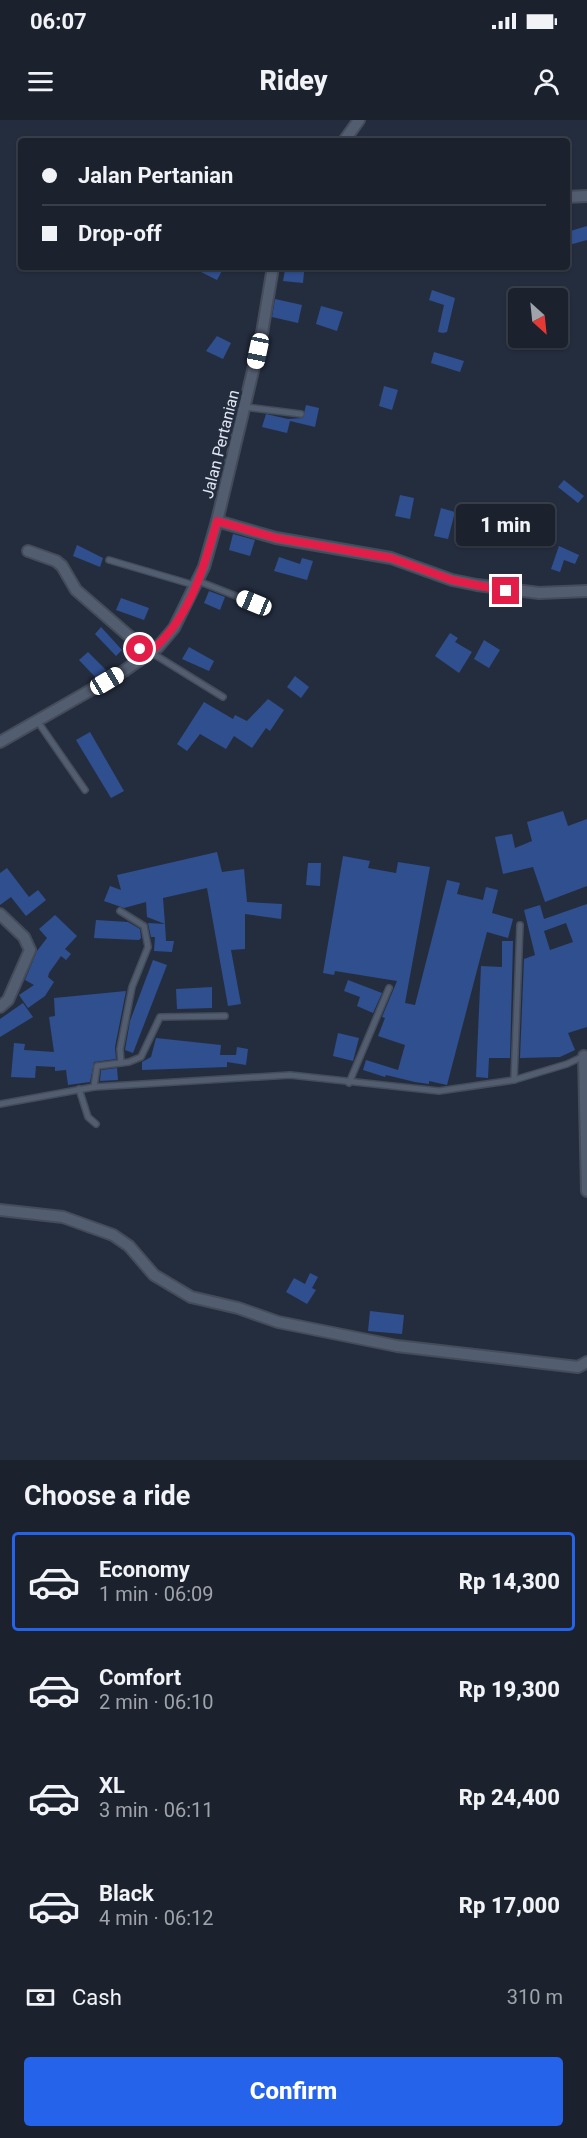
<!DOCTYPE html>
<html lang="en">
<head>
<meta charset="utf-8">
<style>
  :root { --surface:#1b222e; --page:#242a36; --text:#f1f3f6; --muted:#a0a4aa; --line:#393f4a; --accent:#2563eb }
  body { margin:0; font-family:Roboto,sans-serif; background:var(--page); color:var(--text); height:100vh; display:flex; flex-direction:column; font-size:22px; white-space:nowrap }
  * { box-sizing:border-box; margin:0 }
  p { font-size:20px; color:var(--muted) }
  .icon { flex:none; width:33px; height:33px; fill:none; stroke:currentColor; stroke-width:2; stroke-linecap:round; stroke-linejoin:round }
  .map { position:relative; height:1340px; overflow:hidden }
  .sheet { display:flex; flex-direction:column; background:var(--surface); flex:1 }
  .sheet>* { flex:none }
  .hud { position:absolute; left:18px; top:18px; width:552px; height:132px; border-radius:6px; box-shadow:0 2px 4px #0004,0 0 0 2px var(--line); display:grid; align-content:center; height:132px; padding:0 24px; background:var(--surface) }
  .needle { width:39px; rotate:153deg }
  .fabs { position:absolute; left:508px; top:168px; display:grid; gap:12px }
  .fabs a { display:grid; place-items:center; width:60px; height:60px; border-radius:6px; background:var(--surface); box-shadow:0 2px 4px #0004,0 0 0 2px var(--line); font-size:30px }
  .end { position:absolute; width:27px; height:27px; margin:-14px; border:8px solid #e11d48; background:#fff; box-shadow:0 0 0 3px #fff }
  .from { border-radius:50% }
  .bubble { position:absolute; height:42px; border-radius:6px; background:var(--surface); box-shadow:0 2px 4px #0004,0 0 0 2px var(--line); font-size:20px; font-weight:800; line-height:42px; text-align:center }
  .car { position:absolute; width:18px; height:36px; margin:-18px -9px; border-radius:8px; box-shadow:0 0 4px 2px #0007; background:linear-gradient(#fff 24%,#345 0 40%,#fff 0 76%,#345 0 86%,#fff 0) }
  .hud b { display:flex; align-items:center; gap:21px; height:57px; font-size:22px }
  .hud b+b { border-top:2px solid var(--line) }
  .hud i { width:15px; height:15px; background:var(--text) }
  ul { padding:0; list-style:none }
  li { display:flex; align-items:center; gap:18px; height:99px; margin:0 12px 9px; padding:0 12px; border:3px solid transparent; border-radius:6px }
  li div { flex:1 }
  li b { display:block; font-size:22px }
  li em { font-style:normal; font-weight:800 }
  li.on { border-color:var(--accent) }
  li>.icon { width:54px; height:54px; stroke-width:1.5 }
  h2 { padding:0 24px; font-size:27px; line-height:72px }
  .pay { display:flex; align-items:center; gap:15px; height:66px; padding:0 24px; font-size:22px }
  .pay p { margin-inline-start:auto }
  .button { display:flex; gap:12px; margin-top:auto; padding:12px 24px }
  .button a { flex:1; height:69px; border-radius:6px; background:var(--accent); color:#fff; font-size:24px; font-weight:800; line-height:69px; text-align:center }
  .status { display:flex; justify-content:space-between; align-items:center; height:42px; padding:0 30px; background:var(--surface); direction:ltr }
  .status svg { height:16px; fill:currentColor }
  header { display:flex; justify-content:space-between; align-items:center; height:78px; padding:0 24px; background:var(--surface); font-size:27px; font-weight:800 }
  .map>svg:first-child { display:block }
</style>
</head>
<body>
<div class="status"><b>06:07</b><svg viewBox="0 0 49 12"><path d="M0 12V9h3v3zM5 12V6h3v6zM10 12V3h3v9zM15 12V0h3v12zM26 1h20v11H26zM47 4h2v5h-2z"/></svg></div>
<header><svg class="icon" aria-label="menu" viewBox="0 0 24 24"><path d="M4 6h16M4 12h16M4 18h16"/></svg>Ridey<svg class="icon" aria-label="person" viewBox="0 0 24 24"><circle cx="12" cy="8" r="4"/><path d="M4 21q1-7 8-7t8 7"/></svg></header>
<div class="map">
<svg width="587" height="1340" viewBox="0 0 587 1340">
  <rect width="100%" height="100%" fill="#242d3e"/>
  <g fill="#304f8f" fill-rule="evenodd">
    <path d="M587 106V120L569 125 567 112Z"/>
    <path d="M191 147H218L223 149 217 160Z"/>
    <path d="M285 150 304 152 303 163 283 161Z"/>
    <path d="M432 170 455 178 447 212 443 213 438 212 444 185 429 180Z"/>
    <path d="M275 179 302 185 298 203 272 197Z"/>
    <path d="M321 186 343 192 337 211 316 204Z"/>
    <path d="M217 216 231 223 223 239 206 231Z"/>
    <path d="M434 232 464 241 460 252 431 243Z"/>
    <path d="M384 266 398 270 392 290 379 286Z"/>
    <path d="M306 285 319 288 315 307 290 301 287 313 262 307 266 294 288 299 303 298Z"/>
    <path d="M564 360 584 376 578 383 558 367Z"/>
    <path d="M400 375 414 378 410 399 395 396Z"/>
    <path d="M441 388 455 392 448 419 434 416Z"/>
    <path d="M233 414 255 420 250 436 229 430Z"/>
    <path d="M77 425 103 438 100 447 73 436Z"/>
    <path d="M559 426 579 435 575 444 564 440 560 452 551 449Z"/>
    <path d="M279 437 300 444 302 438 313 441 307 460 274 451Z"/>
    <path d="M209 471 225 477 220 490 204 483Z"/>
    <path d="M121 478 149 488 144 500 116 490Z"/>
    <path d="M101 507 122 530 116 536 95 514Z"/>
    <path d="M450 513 458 518 455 522 472 532 459 553 435 536Z"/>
    <path d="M484 520 500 530 489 548 474 539Z"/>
    <path d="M189 527 214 541 209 551 182 539Z"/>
    <path d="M88 532 106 550 96 558 79 540Z"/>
    <path d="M295 556 309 567 301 578 287 567Z"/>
    <path d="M268 579 284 590 270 611 266 608 252 628 234 616 226 629 200 614 187 631 177 624 204 582 233 599 235 595 247 601Z"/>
    <path d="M90 612 124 671 111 678 76 620Z"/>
    <path d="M563 691 568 706 587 699V766L545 782 533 747 503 754 495 717 512 714 515 728 532 721 527 702Z"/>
    <path d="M217 732 222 752 244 749 247 782 282 784 281 799 245 794V829L231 830 241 884 228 886 207 768 163 778 165 804 147 797 146 782 124 788 104 781 110 766 121 770 117 755Z"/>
    <path d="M343 736 370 741 368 748 396 753 398 742 430 747 405 883 415 885 447 760 460 763 457 774 483 780 486 767 498 770 492 793 513 799 508 818 487 812 447 965 429 961V964L415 962 386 955 385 957 363 950 366 940 398 950 405 925 378 916 385 898 382 897 397 861 335 851 334 855 323 853Z"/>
    <path d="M308 743H321L320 766 306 765Z"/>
    <path d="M7 748 29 777 38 770 46 780 26 796 11 777 0 785V753Z"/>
    <path d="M587 784V907L568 913 575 930 560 937 520 938 524 839 535 835 524 790 540 785 544 799ZM566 803 573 822 550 830 544 811Z"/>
    <path d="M55 795 77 816 65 829 71 834 66 840 61 836 49 853 48 857 54 862 45 876 28 888 19 875 34 865 25 860 37 831 47 818 39 809Z"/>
    <path d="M96 800 128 802 140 809 141 818 139 820 94 818Z"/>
    <path d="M148 803 165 804 166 821H174L172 832 154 831 155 817H151Z"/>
    <path d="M502 821H513L510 938H489L488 958 476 957 481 846 502 847Z"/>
    <path d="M153 840 167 845 133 933 125 930 130 901Z"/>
    <path d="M348 860 382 873 373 893 357 886 360 877 344 871Z"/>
    <path d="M212 867V888L177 889 176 869Z"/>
    <path d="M126 871 115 927 116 939 94 942 90 962 68 965 66 950 55 951V947L36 946 35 958 11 957 14 923 25 924 24 930 54 932 49 897 55 896 54 878Z"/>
    <path d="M23 883 33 897 0 917V899Z"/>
    <path d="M338 913 359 918 353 941 333 936Z"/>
    <path d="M156 918 221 925 220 935H236L237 927 248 929 246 945 227 942V947L142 950V942L151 937Z"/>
    <path d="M117 948 118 960 100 961 101 950Z"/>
    <path d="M310 1153 318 1157 312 1168 316 1170 307 1184 286 1172 294 1158 305 1164Z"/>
    <path d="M370 1191 404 1195 402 1214 368 1211Z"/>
  </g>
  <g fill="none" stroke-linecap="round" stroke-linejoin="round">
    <defs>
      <g id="service">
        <path d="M245 287 301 294"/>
        <path d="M109 440 194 465"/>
        <path d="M198 461 254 483"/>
        <path d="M152 533 223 577"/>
        <path d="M38 602 85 670"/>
        <path d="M120 791 144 806 148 827 132 867 120 929 121 943"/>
        <path d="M514 960 520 805"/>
        <path d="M349 963 389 868"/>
        <path d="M94 967 97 946 129 942 141 937 160 897 225 896"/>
        <path d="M79 969 88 997 96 1004"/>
        <path d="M0 984 94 967 290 955 439 971 514 960 567 944 584 936"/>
      </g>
      <g id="minor">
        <path d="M344 21 359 0"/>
        <path d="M567 77 587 76"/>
        <path d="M217 401 276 418 391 438 452 460 477 465 539 473 587 471"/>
        <path d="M28 431 56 441 62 446 76 470 136 522 143 537"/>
        <path d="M0 622 124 551 158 527 174 508 204 447 217 401 262 213 273 147"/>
        <path d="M0 794 24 817 30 830 8 880 0 887"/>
        <path d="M584 936 587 1071"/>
        <path d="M0 1090 63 1097 113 1115 129 1126 154 1155 191 1177 238 1188 278 1202 397 1226 578 1247 587 1242"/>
      </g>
    </defs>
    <use href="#service" stroke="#444c5a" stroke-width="8"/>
    <use href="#minor" stroke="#444c5a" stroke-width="14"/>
    <use href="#service" stroke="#535d70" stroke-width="5"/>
    <use href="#minor" stroke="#535d70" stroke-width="10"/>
  </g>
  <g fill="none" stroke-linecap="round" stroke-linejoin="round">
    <path stroke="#e11d48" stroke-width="8" d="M140 529 143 537C187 506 203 452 217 401L276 418 391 438 452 460 506 471"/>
  </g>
  <g text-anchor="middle" stroke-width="6" stroke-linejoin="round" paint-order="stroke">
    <g font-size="16" fill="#e0e7f2" stroke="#242d3e">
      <text transform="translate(220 324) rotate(-76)" y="6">Jalan Pertanian</text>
    </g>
  </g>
</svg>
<div class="fabs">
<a><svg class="needle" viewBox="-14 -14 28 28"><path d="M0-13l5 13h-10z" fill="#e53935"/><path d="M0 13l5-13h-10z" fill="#a0a4aa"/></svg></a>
</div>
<i class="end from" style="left:140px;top:529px"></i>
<i class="end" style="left:506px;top:471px"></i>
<div class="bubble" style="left:456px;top:384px;width:99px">1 min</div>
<i class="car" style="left:258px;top:231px;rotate:192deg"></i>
<i class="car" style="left:254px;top:483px;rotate:292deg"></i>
<i class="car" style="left:107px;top:561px;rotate:59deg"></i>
<div class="hud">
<b><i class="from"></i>Jalan Pertanian</b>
<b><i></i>Drop-off</b>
</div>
</div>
<section class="sheet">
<h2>Choose a ride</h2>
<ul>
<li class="on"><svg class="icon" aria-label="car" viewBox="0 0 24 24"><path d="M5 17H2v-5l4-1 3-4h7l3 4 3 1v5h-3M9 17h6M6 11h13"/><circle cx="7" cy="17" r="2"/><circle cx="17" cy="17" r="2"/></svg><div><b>Economy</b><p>1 min · 06:09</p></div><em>Rp 14,300</em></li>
<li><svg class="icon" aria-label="car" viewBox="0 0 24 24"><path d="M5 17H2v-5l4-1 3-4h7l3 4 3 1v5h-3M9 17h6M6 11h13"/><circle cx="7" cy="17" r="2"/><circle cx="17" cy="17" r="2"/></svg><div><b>Comfort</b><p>2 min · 06:10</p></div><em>Rp 19,300</em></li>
<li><svg class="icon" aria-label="car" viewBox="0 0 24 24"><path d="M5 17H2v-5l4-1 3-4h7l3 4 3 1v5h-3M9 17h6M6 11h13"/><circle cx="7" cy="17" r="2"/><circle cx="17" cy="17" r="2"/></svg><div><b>XL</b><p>3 min · 06:11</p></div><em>Rp 24,400</em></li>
<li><svg class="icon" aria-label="car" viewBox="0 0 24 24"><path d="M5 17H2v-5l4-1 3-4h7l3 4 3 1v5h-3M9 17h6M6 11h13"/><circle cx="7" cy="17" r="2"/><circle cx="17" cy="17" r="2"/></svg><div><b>Black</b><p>4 min · 06:12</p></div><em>Rp 17,000</em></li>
</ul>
<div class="pay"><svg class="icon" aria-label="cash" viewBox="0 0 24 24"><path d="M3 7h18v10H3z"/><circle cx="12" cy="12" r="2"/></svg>Cash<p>310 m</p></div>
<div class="button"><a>Confirm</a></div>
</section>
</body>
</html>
